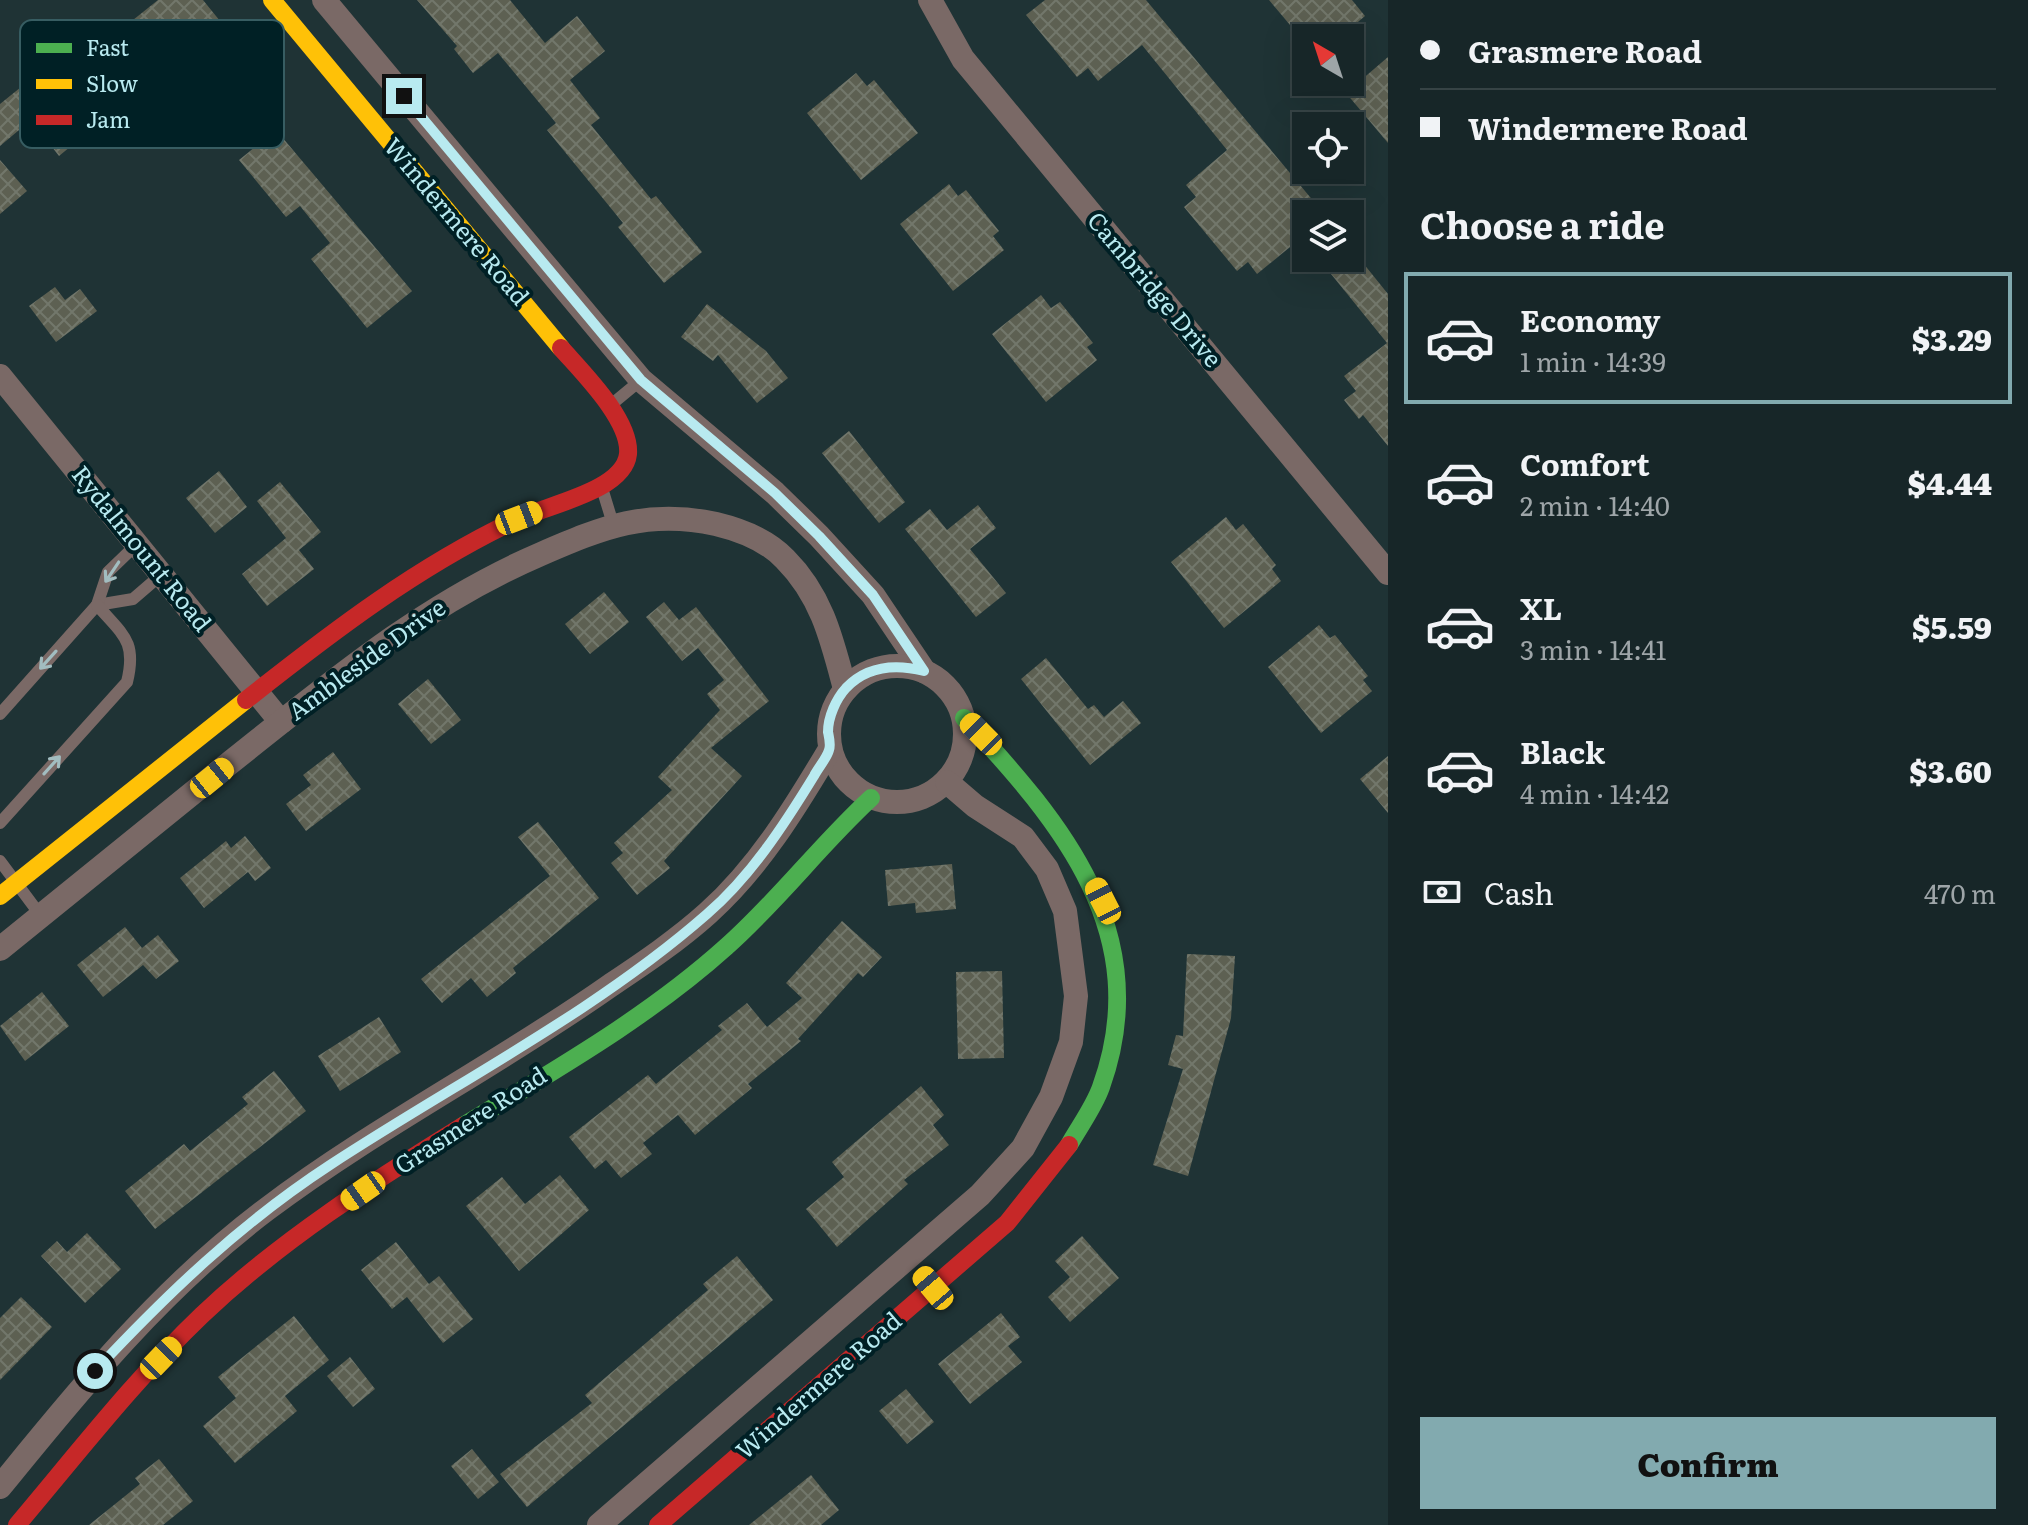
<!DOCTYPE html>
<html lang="en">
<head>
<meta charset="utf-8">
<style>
  :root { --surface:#172628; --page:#243234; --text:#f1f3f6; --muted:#9ea5a8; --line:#364345; --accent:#82aaaf }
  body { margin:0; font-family:Literata,serif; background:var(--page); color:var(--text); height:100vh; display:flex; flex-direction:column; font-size:30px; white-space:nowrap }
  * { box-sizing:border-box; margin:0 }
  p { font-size:26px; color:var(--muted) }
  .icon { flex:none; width:44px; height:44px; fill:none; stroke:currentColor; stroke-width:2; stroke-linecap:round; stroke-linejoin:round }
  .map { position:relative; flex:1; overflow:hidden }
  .details { display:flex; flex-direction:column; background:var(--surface); width:640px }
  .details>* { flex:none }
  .banner { display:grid; align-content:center; height:176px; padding:0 32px; background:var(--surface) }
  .needle { width:52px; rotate:321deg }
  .tools { position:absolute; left:1292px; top:24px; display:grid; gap:16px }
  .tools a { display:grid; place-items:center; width:72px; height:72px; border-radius:0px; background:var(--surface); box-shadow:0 8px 32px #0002,0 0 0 2px var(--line); font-size:40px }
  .end { position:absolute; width:36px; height:36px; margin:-18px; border:10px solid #b8eaf0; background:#111; box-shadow:0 0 0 4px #111 }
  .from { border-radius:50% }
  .car { position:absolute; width:24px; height:48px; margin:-24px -12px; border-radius:10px; box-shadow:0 0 6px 2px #0007; background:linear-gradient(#f5c518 24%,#345 0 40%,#f5c518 0 76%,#345 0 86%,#f5c518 0) }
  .banner b { display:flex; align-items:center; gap:28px; height:76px; font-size:30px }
  .banner b+b { border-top:2px solid var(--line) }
  .banner i { width:20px; height:20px; background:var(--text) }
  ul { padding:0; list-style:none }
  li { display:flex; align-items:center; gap:24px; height:132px; margin:0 16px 12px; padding:0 16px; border:4px solid transparent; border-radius:0px }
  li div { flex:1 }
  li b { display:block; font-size:30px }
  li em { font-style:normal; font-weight:800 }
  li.current { border-color:var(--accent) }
  li>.icon { width:72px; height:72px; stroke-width:1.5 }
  h2 { padding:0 32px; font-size:36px; line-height:96px }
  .pay { display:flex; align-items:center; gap:20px; height:88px; padding:0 32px; font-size:30px }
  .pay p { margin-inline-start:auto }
  .action { display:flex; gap:16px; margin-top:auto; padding:16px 32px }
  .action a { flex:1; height:92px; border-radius:0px; background:var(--accent); color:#111; font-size:32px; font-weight:800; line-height:92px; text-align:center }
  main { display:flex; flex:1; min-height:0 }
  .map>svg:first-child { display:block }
</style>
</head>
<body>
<main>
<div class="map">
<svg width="1388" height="1525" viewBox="0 0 1388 1525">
  <defs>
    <pattern id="building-cross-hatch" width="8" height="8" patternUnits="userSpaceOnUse" patternTransform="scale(2)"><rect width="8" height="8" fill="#5d6052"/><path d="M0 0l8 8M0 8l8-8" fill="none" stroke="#72776b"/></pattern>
  </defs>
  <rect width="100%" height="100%" fill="#1f3335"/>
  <g fill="url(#building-cross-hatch)">
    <path d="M158 0H203L233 37 205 60 180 30 152 54 128 24Z"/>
    <path d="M417 0H510L545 43 577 16 605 51 570 80 600 118 591 125 651 199 656 196 702 252 664 283 618 227 623 223 547 130 556 123 498 53 473 73 454 49 457 46Z"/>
    <path d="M1045 0H1146L1315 203 1306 211V234L1257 274 1248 262 1237 271 1184 207 1196 197 1186 185 1227 150 1142 45 1098 81 1088 68 1077 77 1026 15Z"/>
    <path d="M1269 0H1352L1365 16 1339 38H1301Z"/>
    <path d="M1388 57V143L1346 93Z"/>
    <path d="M78 63 104 95 64 127 76 142 59 156 31 120 0 146V104L26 83 36 96Z"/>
    <path d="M856 73 867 86 874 80 918 133 861 180 807 113Z"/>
    <path d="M276 130 412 291 367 328 311 259 330 243 300 206 286 217 239 160Z"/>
    <path d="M0 160 27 191 0 214Z"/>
    <path d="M949 184 958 196 966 190 999 231 993 236 1004 250 953 291 900 224Z"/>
    <path d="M1318 258H1359L1388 294V446L1363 415 1359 419 1344 400 1356 391 1344 376 1387 343Z"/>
    <path d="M55 287 65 300 80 289 97 311 56 342 29 306Z"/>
    <path d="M1041 295 1051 308 1060 302 1093 343 1087 347 1097 360 1046 402 992 334Z"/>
    <path d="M707 304 766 351 788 378 757 403 718 355 713 361 681 337Z"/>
    <path d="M849 431 905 502 879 523 822 453Z"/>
    <path d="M219 471 247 507 215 533 186 498Z"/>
    <path d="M280 482 321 532 299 550 314 569 267 606 242 574 286 538 257 501Z"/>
    <path d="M978 505 996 528 970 549 1006 593 976 617 905 529 930 509 947 530Z"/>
    <path d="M1226 517 1236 530 1243 524 1276 565 1272 569 1281 581 1224 628 1171 562Z"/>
    <path d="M604 592 629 622 590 654 565 624Z"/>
    <path d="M664 602 679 620 696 607 769 701 711 748 742 776 664 861 670 868 637 895 611 863 623 853 614 843 672 790 658 777 720 710 707 694 724 680 698 648 682 661 646 617Z"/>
    <path d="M1319 625 1330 638 1335 635 1368 676 1363 680 1372 691 1321 733 1268 667Z"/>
    <path d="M1046 658 1088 709 1094 705 1104 717 1123 701 1141 723 1090 765 1021 679Z"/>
    <path d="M428 679 461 720 431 744 398 704Z"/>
    <path d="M333 752 361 789 306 831 286 804 311 785 303 775Z"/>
    <path d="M1388 756V813L1360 779Z"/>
    <path d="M538 822 599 898 513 968 516 973 487 997 471 978 442 1003 421 979 550 876 518 837Z"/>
    <path d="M245 836 271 868 255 881 248 872 204 908 180 878 226 841 231 848Z"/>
    <path d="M952 864 956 909 916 913 915 903 888 906 885 870Z"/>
    <path d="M842 921 882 957 863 977 858 973 798 1039 801 1041 748 1084 752 1088 695 1135 678 1115 643 1143 652 1154 621 1178 606 1160 595 1169 569 1137 648 1075 656 1084 722 1030 718 1026 747 1003 767 1027 802 998 786 983Z"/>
    <path d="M125 927 142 948 158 935 179 961 156 979 143 965 103 997 77 965Z"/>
    <path d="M1187 954 1235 956 1231 1018 1188 1176 1153 1165 1183 1069 1168 1065 1176 1035 1183 1036Z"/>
    <path d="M1002 971 1004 1058 958 1059 956 972Z"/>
    <path d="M42 992 69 1026 25 1061 0 1026Z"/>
    <path d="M379 1017 401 1052 340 1091 318 1056Z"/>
    <path d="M274 1071 306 1111 155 1229 125 1191 184 1144 190 1151 248 1104 242 1097Z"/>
    <path d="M921 1086 944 1115 933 1125 949 1145 904 1180 908 1184 837 1247 806 1209 844 1177 832 1162Z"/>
    <path d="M560 1175 589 1210 519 1271 466 1206 502 1177 525 1204Z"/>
    <path d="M87 1233 121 1269 85 1303 41 1256 57 1241 67 1252Z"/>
    <path d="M1082 1236 1119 1278 1070 1322 1048 1297 1070 1277 1055 1261Z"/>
    <path d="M396 1242 429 1284 439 1276 473 1319 443 1343 407 1297 392 1309 361 1270Z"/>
    <path d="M737 1256 773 1300 527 1507 500 1474 592 1403 585 1395 708 1290 703 1284Z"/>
    <path d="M21 1297 52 1327 0 1380V1318Z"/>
    <path d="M1001 1313 1020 1337 1008 1346 1022 1362 970 1404 938 1364Z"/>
    <path d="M294 1316 329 1360 285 1396 297 1411 235 1463 203 1426 236 1398 218 1377Z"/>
    <path d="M350 1357 375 1389 353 1407 327 1376Z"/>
    <path d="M906 1389 934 1422 907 1444 879 1411Z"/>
    <path d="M472 1449 499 1482 478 1499 451 1466Z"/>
    <path d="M159 1459 193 1501 163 1525H89L140 1484 135 1478Z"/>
    <path d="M811 1475 839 1510 821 1525H749Z"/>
  </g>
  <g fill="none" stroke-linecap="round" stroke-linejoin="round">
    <g stroke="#7a6966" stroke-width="12">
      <path d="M612 404 641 380"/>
      <path d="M602 488 613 524"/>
      <path d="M97 605 133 599 162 574"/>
      <path d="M0 714 97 605 108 572 137 544"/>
      <path d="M0 823 127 682C137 641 123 635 97 605"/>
      <path d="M0 861 41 916"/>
    </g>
    <g stroke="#7a6966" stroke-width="24">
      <path d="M324 0 641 380 775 493 819 536 873 595 924 671"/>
      <path d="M930 0 963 59 1388 573"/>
      <path d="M0 376 281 722"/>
      <circle cx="897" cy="734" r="68"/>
      <path d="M0 949C75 888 150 827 226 766 327 686 422 605 541 554 603 527 648 509 716 524 741 530 767 540 785 559 822 596 832 640 845 689"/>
      <path d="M0 1487C81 1387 163 1287 267 1209 376 1127 499 1064 611 985 644 963 678 940 708 913 759 867 795 808 830 749"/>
      <path d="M599 1525 980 1195 1023 1148 1051 1097 1071 1042 1076 996 1065 911 1047 869 1023 837 975 806 947 782"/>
    </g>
    <g stroke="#4caf50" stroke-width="18">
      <path d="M964 718C1062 823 1156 934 1101 1087 1094 1107 1079 1127 1069 1145"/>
      <path d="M463 1126C553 1071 647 1018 726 947 778 901 820 845 871 798"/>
    </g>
    <g stroke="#ffc107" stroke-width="18">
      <path d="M272 0 561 348"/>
      <path d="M0 896 246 700"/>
    </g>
    <g stroke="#c62828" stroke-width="18">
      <path d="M246 700C332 632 418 566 518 519 547 505 624 491 628 454 631 420 582 372 561 348"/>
      <path d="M17 1525C77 1454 135 1379 202 1315 280 1241 372 1182 463 1126"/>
      <path d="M658 1525 1007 1223 1069 1145"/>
    </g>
  </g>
  <defs><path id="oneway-shaft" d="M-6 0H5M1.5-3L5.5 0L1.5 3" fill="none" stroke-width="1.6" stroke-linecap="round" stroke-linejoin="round" transform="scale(2)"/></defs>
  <g stroke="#a2bdc0">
    <use href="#oneway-shaft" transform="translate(112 572) rotate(124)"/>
    <use href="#oneway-shaft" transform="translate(48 660) rotate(132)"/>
    <use href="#oneway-shaft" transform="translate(52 765) rotate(-48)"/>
  </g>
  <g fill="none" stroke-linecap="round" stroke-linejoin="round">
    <path stroke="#b8eaf0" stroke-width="10" d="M95 1371C167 1294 241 1223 330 1165 455 1083 594 1013 707 914 751 876 784 825 814 776 818 768 827 758 829 750 831 745 829 737 828 732 828 717 836 699 846 688 868 665 896 664 924 671L873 595 819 536 775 493 641 380 404 96"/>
  </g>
  <g text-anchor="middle" stroke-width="8" stroke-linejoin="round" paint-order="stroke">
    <g font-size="24" fill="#b8eaf0" stroke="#002025">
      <text transform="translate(456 222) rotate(50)" y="8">Windermere Road</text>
      <text transform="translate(1154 290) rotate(50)" y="8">Cambridge Drive</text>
      <text transform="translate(141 549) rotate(51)" y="8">Rydalmount Road</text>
      <text transform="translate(367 660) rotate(-36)" y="8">Ambleside Drive</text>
      <text transform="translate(471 1121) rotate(-33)" y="8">Grasmere Road</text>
      <text transform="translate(819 1386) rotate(-41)" y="8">Windermere Road</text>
    </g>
  </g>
  <rect x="20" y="20" width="264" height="128" rx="12" fill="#002025" stroke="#375d62" stroke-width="2"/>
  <rect x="36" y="43" width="36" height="10" fill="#4caf50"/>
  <rect x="36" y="79" width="36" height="10" fill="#ffc107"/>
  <rect x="36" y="115" width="36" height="10" fill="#c62828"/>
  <g font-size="22" fill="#b8eaf0">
    <text x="86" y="56">Fast</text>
    <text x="86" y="92">Slow</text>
    <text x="86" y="128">Jam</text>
  </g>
</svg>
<div class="tools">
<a><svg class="needle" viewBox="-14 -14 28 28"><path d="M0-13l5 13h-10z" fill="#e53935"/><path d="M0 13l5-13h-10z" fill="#9ea5a8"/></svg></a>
<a><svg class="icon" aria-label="locate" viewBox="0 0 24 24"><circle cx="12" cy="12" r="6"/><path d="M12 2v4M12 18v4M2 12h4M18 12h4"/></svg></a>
<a><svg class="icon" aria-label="layers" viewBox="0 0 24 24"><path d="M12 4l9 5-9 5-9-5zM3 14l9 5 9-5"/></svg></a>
</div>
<i class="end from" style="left:95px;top:1371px"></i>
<i class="end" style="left:404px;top:96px"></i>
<i class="car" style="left:519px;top:518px;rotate:69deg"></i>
<i class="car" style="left:981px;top:734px;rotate:315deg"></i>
<i class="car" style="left:212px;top:778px;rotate:51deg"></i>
<i class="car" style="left:1103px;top:901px;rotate:333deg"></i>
<i class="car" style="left:363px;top:1191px;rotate:235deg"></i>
<i class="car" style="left:933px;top:1288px;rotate:320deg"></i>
<i class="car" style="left:161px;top:1358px;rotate:44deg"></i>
</div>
<section class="details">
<div class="banner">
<b><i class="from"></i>Grasmere Road</b>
<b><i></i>Windermere Road</b>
</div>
<h2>Choose a ride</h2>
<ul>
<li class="current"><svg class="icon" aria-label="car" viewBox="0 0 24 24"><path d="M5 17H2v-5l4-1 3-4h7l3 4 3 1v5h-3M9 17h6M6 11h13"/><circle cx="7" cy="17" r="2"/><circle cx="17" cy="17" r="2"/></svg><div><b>Economy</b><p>1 min · 14:39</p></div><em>$3.29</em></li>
<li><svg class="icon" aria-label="car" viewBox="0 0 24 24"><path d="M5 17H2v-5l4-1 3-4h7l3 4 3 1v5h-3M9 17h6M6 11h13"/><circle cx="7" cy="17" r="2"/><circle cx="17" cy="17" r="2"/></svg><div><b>Comfort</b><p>2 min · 14:40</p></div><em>$4.44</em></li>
<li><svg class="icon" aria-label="car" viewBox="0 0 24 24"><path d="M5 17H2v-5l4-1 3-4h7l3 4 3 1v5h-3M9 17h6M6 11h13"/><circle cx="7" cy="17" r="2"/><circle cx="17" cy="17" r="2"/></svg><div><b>XL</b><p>3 min · 14:41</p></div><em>$5.59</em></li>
<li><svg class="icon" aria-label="car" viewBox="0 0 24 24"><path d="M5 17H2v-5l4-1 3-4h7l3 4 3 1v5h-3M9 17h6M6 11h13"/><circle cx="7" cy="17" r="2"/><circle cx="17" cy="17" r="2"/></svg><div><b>Black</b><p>4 min · 14:42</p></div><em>$3.60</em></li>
</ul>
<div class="pay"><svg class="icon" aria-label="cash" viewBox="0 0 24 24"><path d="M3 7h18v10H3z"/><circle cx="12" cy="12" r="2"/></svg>Cash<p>470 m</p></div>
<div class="action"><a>Confirm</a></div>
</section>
</main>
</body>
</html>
